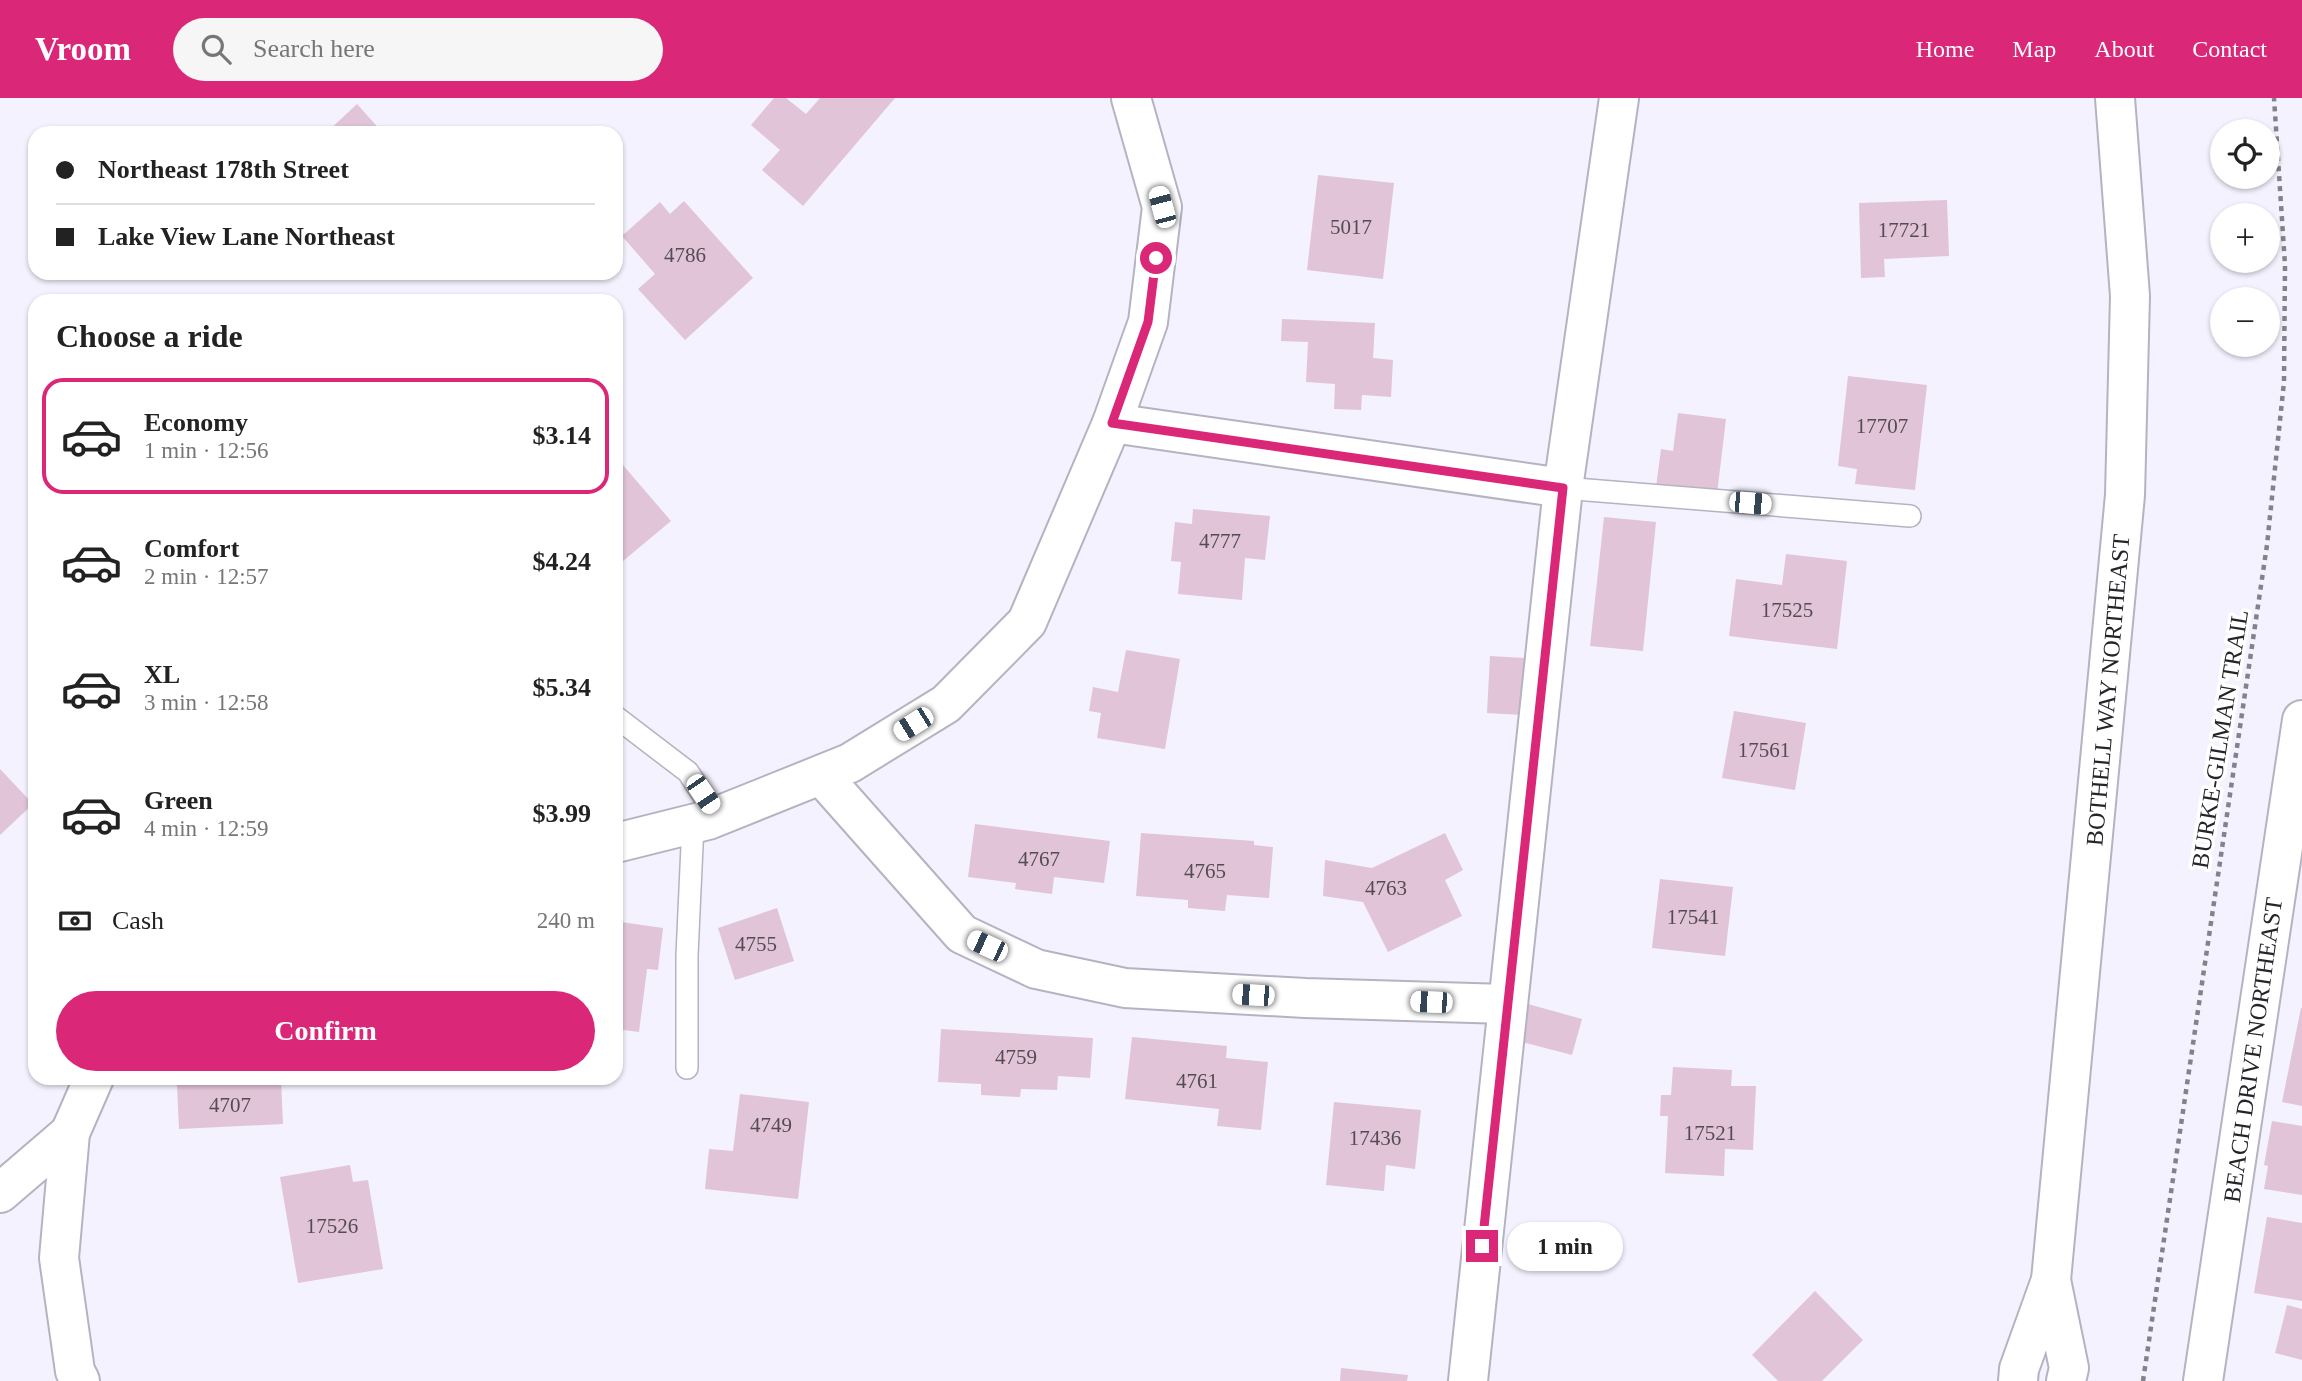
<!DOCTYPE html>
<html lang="en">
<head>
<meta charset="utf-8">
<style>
  :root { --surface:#fff; --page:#f6f6f6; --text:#222; --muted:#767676; --line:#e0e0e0; --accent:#db2777 }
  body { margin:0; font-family:"Times New Roman",serif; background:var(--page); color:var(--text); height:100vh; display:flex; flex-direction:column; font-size:26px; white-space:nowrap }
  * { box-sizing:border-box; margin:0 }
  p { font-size:23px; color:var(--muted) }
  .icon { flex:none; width:38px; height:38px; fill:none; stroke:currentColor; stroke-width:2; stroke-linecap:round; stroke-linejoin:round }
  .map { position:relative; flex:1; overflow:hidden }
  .details { position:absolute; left:28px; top:196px; width:595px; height:791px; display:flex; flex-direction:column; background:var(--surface); border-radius:21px; box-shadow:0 2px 5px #0004 }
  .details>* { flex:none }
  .banner { position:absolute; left:28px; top:28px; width:595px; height:154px; border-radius:21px; box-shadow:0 2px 5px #0004; display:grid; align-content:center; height:154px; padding:0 28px; background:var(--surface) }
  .buttons { position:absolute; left:2210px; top:21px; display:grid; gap:14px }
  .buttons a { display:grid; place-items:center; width:70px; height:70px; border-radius:50%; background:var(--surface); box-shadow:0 2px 5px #0004; font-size:35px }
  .end { position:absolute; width:32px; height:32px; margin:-16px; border:9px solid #db2777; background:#fff; box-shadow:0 0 0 4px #fff }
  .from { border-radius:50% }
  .bubble { position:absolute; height:49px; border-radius:24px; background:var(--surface); box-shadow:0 2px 5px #0004; font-size:23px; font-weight:800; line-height:49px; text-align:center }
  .car { position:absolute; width:21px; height:42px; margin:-21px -10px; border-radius:9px; box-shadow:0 0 5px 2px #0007; background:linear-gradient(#fff 24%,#345 0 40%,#fff 0 76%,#345 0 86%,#fff 0) }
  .banner b { display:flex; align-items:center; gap:24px; height:66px; font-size:26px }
  .banner b+b { border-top:2px solid var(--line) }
  .banner i { width:18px; height:18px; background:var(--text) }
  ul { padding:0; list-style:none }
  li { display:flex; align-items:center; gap:21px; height:116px; margin:0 14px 10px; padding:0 14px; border:4px solid transparent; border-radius:21px }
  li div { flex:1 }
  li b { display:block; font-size:26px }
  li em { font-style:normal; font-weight:800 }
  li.active { border-color:var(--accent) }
  li>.icon { width:63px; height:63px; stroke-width:1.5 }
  h2 { padding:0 28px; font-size:32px; line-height:84px }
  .pay { display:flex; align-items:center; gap:18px; height:77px; padding:0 28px; font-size:26px }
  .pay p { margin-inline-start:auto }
  .cta { display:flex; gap:14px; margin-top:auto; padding:14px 28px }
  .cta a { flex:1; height:80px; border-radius:42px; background:var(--accent); color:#fff; font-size:28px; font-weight:800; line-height:80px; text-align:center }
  header { display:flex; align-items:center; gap:42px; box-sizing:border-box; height:98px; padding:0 35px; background:var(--accent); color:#fff }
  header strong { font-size:33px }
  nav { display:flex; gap:38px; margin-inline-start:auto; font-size:24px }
  .search { width:490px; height:63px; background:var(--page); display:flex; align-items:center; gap:18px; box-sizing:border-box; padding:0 24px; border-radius:38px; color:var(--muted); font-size:26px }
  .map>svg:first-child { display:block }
</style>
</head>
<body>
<header>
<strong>Vroom</strong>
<div class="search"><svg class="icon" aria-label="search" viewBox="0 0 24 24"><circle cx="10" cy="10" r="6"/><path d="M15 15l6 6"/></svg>Search here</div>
<nav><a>Home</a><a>Map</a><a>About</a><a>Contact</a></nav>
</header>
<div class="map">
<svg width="2302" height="1283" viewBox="0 0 2302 1283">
  <rect width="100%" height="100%" fill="#f4f2fe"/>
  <g fill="#e1c4d8">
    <path d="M774 0H786L806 16 820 0H895L803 108 762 72 780 52 751 27Z"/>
    <path d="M357 6 383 35H326Z"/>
    <path d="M1318 77 1394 85 1383 181 1307 172Z"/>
    <path d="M1947 102 1949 158 1884 161 1885 179 1861 180 1859 105Z"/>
    <path d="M684 103 753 180 685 242 638 191 655 176 622 138 660 104 670 116Z"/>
    <path d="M1282 221 1375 225 1373 260 1393 262 1391 299 1362 297 1361 312 1334 311 1335 286 1306 284 1308 244 1281 243Z"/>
    <path d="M1848 278 1927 287 1915 392 1855 386 1857 371 1838 368Z"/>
    <path d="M1678 315 1726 321 1717 396 1656 389 1661 351 1673 353Z"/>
    <path d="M616 359 671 423 617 468 616 467Z"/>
    <path d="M1193 411 1270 418 1265 462 1245 460 1242 502 1178 496 1181 464 1171 463 1175 424 1192 426Z"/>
    <path d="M1604 419 1656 424 1643 553 1590 548Z"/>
    <path d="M1786 456 1847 463 1837 551 1729 538 1736 481 1782 487Z"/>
    <path d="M1126 552 1180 561 1165 651 1097 640 1101 615 1089 613 1093 589 1118 594Z"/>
    <path d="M1490 558 1525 560 1522 617 1487 615Z"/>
    <path d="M1734 613 1806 625 1795 692 1722 680Z"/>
    <path d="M0 671 33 706 0 737Z"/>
    <path d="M975 726 1110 743 1104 785 1054 779 1052 796 1015 791 1016 785 968 779Z"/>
    <path d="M1141 735 1254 743V747L1273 749 1269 800 1227 797 1225 813 1188 810V802L1136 798Z"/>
    <path d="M1445 735 1463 772 1445 782 1462 818 1388 854 1363 804 1323 798 1325 762 1372 770Z"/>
    <path d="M1660 781 1733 789 1725 858 1652 850Z"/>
    <path d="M777 810 794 863 735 882 718 830Z"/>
    <path d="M621 824 663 830 658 872 647 871 639 934 616 931V855Z"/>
    <path d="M1528 906 1582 921 1572 957 1518 943Z"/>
    <path d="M2301 910H2302V1008L2282 1004Z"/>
    <path d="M941 931 1093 940 1090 980 1058 978 1057 992 1021 991 1020 999 981 997V986L938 984Z"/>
    <path d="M1132 939 1227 948 1226 960 1268 964 1261 1032 1217 1028 1219 1011 1125 1001Z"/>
    <path d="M1673 969 1732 972 1731 988H1756L1753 1052 1725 1051 1724 1078 1665 1075 1668 1018H1660L1661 997H1671Z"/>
    <path d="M281 982 283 1026 179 1031 177 987Z"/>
    <path d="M740 996 809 1004 798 1101 705 1091 709 1051 733 1053Z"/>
    <path d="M1334 1004 1421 1012 1415 1071 1386 1067 1384 1093 1326 1087Z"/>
    <path d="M2272 1023 2302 1028V1097L2264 1091 2268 1068 2264 1067Z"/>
    <path d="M350 1067 353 1084 368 1082 383 1171 298 1185 280 1079Z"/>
    <path d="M2267 1119 2302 1125V1203L2254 1195Z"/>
    <path d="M1815 1193 1863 1242 1822 1283H1778L1752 1257Z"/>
    <path d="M2287 1207 2302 1211V1262L2275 1255Z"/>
    <path d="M1341 1270 1408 1277 1407 1283H1340Z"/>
  </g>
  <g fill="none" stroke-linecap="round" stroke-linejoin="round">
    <defs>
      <g id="lane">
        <path d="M1563 390 1910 418"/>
        <path d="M616 619 688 674 717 718"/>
        <path d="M687 970V857L693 726"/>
      </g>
      <g id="street">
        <path d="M1112 325 1563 390"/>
        <path d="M821 677 962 836 1036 871 1125 890 1305 900 1506 906"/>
        <path d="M616 745 708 722 850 665 946 606 1027 524 1112 325 1148 224 1162 109 1131 0"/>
        <path d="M0 1095 70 1035"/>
        <path d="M80 1283 75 1273 59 1160 70 1035 94 980"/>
        <path d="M1468 1283 1563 390 1619 0"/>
        <path d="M2203 1283 2302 622"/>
      </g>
      <g id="primary">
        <path d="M2051 1182 2069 1270 2066 1283"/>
        <path d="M2018 1283 2019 1271 2051 1182 2125 397 2130 198 2115 0"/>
      </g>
    </defs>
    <use href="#lane" stroke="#b5b3c1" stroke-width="24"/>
    <use href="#street" stroke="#b5b3c1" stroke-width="42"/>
    <use href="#primary" stroke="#b5b3c1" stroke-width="42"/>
    <path stroke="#83828a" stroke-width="4.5" stroke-dasharray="5 5" stroke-linecap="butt" d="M2143 1283 2267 447 2284 284 2285 167 2274 0"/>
    <use href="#lane" stroke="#fff" stroke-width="21"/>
    <use href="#street" stroke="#fff" stroke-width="38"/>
    <use href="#primary" stroke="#fff" stroke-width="38"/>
  </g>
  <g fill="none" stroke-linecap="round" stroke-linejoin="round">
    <path stroke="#db2777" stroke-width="9" d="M1156 160 1148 224 1112 325 1563 390 1482 1148"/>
  </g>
  <g text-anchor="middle" stroke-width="7" stroke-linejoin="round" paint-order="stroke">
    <g font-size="21" fill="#544c55">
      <text x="1351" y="136">5017</text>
      <text x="1904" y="139">17721</text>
      <text x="685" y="164">4786</text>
      <text x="1882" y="335">17707</text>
      <text x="1220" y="450">4777</text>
      <text x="1787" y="519">17525</text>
      <text x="1764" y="659">17561</text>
      <text x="1039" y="768">4767</text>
      <text x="1205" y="780">4765</text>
      <text x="1386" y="797">4763</text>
      <text x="1693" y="826">17541</text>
      <text x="756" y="853">4755</text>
      <text x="1016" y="966">4759</text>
      <text x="1197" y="990">4761</text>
      <text x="230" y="1014">4707</text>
      <text x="771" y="1034">4749</text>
      <text x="1710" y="1042">17521</text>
      <text x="1375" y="1047">17436</text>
      <text x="332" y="1135">17526</text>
    </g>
    <g font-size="24" fill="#252429" stroke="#fff">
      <text transform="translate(2108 592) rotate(-85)" y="8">BOTHELL WAY NORTHEAST</text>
      <text transform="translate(2220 641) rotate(-81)" y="8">BURKE-GILMAN TRAIL</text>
      <text transform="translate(2253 952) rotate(-82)" y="8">BEACH DRIVE NORTHEAST</text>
    </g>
  </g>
</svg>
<div class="buttons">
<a><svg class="icon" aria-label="locate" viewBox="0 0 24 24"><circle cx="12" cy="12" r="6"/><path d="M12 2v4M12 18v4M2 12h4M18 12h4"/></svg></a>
<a>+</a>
<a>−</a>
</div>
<i class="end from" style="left:1156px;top:160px"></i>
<i class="end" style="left:1482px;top:1148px"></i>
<div class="bubble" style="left:1507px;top:1124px;width:116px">1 min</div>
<i class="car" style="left:1162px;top:109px;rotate:345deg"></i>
<i class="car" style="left:1750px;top:405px;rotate:95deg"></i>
<i class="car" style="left:913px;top:626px;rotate:238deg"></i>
<i class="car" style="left:703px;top:696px;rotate:146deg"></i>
<i class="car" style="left:987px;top:848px;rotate:295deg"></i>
<i class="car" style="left:1253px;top:897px;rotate:273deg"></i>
<i class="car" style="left:1431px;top:904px;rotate:272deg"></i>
<div class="banner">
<b><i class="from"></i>Northeast 178th Street</b>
<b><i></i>Lake View Lane Northeast</b>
</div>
<section class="details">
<h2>Choose a ride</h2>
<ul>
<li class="active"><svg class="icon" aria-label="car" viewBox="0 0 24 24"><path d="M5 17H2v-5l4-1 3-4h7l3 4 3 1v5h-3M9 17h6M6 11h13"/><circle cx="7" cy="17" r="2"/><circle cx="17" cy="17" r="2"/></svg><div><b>Economy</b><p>1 min · 12:56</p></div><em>$3.14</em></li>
<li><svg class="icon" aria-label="car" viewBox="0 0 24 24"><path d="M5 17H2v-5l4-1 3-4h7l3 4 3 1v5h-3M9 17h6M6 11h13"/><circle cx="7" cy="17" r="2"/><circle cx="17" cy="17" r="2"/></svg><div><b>Comfort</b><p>2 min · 12:57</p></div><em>$4.24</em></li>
<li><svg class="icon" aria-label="car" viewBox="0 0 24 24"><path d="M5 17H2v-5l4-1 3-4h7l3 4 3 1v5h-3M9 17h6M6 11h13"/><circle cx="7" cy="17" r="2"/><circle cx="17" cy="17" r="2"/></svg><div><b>XL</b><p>3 min · 12:58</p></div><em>$5.34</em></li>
<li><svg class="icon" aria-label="car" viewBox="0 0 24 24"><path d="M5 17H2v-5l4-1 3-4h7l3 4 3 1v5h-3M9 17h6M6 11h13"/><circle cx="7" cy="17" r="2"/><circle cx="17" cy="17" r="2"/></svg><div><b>Green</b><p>4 min · 12:59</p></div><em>$3.99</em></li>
</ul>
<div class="pay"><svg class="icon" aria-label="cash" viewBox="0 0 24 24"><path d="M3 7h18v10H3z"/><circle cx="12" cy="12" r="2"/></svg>Cash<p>240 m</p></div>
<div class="cta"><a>Confirm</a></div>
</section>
</div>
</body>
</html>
